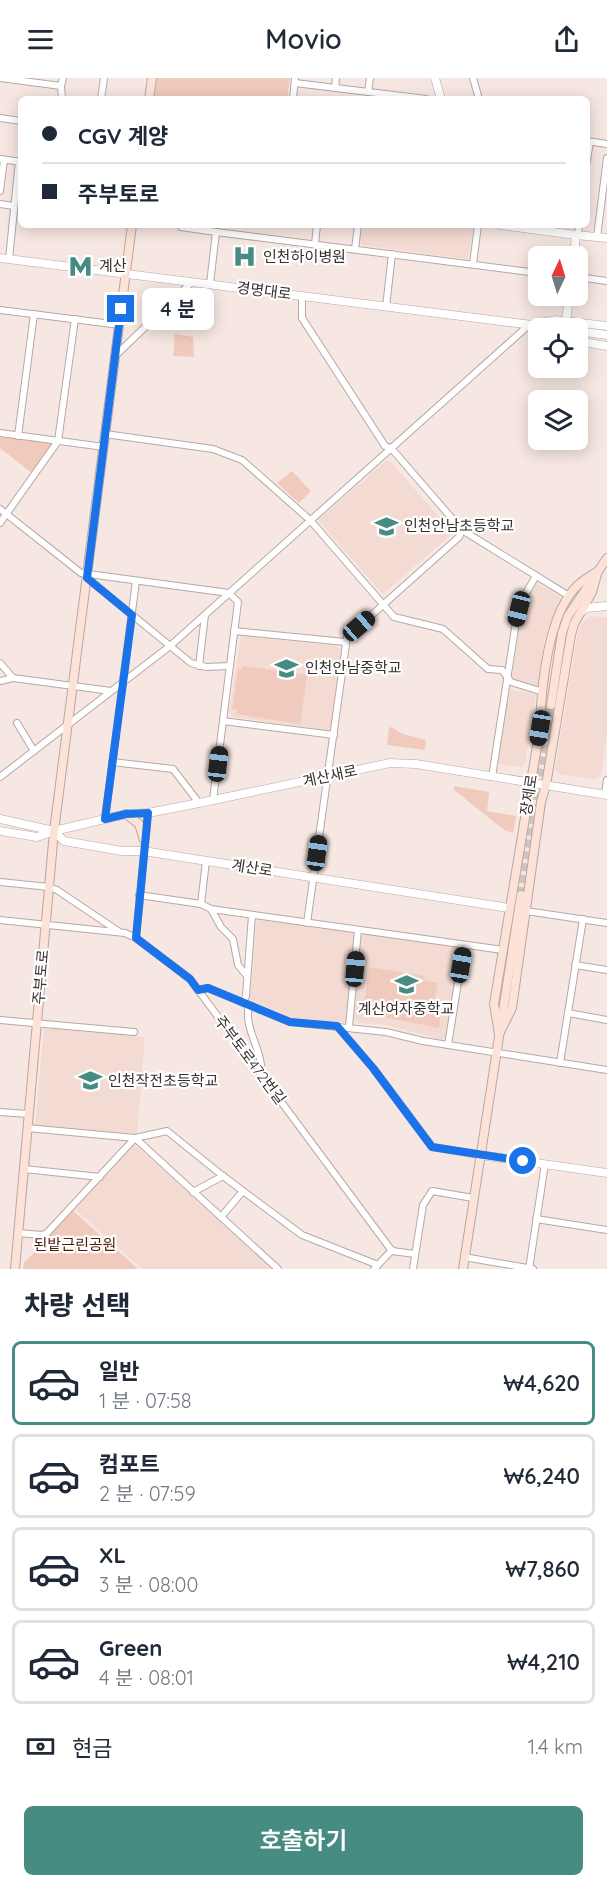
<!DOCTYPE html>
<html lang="ko">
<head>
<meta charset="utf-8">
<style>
  :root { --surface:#fff; --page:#f6f6f7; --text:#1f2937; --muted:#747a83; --line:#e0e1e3; --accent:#478c83 }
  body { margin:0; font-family:Quicksand,"Noto Sans KR",sans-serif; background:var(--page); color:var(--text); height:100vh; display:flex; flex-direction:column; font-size:22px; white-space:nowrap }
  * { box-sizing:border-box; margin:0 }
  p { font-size:20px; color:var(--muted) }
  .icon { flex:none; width:33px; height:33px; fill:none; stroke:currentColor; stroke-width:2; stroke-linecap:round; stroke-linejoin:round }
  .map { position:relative; height:1191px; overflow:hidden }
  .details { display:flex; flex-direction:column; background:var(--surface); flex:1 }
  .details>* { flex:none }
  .hud { position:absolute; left:18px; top:18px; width:572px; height:132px; border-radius:9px; box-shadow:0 3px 15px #0003; display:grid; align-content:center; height:132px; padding:0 24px; background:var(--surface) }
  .needle { width:39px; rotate:4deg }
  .buttons { position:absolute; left:528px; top:168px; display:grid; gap:12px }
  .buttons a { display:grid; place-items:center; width:60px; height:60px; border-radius:9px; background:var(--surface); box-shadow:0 3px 15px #0003; font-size:30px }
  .end { position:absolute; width:27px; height:27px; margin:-14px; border:8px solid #1a73e8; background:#fff; box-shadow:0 0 0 3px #fff }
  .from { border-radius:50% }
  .bubble { position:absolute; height:42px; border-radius:9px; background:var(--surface); box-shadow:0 3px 15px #0003; font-size:20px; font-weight:600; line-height:42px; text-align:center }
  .car { position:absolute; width:18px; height:36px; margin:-18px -9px; border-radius:8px; box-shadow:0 0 4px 2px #0007; background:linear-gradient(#222 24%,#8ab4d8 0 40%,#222 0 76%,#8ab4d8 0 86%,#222 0) }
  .hud b { display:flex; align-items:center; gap:21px; height:57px; font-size:22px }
  .hud b+b { border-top:2px solid var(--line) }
  .hud i { width:15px; height:15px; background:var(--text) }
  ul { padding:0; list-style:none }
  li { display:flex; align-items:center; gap:18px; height:84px; margin:0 12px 9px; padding:0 12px; border:3px solid var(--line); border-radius:9px }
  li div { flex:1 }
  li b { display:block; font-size:22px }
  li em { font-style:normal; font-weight:600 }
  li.on { border-color:var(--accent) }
  li>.icon { width:54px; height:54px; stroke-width:1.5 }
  h2 { padding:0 24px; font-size:27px; line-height:72px }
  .pay { display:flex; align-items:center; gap:15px; height:66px; padding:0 24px; font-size:22px }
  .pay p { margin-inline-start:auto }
  .action { display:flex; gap:12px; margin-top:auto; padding:12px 24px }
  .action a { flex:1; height:69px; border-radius:9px; background:var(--accent); color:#fff; font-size:24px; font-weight:600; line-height:69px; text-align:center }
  header { display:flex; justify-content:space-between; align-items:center; height:78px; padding:0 24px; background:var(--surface); font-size:27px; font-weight:600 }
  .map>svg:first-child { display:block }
</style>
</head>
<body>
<header><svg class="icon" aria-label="menu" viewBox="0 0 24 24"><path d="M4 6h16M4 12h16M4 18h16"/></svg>Movio<svg class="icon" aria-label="share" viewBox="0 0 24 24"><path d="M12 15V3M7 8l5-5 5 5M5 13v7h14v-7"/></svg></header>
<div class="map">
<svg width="607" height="1191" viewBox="0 0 607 1191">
  <rect width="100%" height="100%" fill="#f7e7e2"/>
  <g fill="#f3dbd3">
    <path d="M362 147H473L469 178 466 181 362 167 360 165Z"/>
    <path d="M388 381 453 455 383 516 318 442Z"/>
    <path d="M536 504 560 519 544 564 538 607 536 608 515 602 512 598 523 531 532 508Z"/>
    <path d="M591 538 607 540V657L601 696 595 701 559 696 555 691 577 558 581 546Z"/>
    <path d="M241 558 338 568 341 572 332 649 328 652 232 639 229 635Z"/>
    <path d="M509 611 536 617 525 686 521 689 498 686Z"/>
    <path d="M257 840 357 853 347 942 344 944 293 940 250 922Z"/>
    <path d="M365 856 456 868 460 873 446 960 442 962 387 947 358 945 354 940 361 858Z"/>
    <path d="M44 950 145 959 137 1056 35 1047Z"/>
    <path d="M134 1066 273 1191H142L75 1131Z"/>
  </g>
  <g fill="#f0cabc">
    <path d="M157 0H290L287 21H154Z"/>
    <path d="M175 256 193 259 194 279 173 278Z"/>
    <path d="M0 359 53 366 32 395 0 370Z"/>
    <path d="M292 393 311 413 299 425 277 405Z"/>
    <path d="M243 588 307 597 300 646 236 636 237 631H232L238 591H242Z"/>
    <path d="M391 649 403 656 426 662 425 672 387 667 389 650Z"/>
    <path d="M454 708 489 714 487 733 516 738 513 755 504 752 454 712Z"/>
    <path d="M369 889 424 898V902L438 905 432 934H441L439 950 363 935Z"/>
    <path d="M73 1133 137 1190 136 1191H23L24 1185Z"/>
  </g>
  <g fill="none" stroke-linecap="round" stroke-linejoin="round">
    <path stroke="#d0c2be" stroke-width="8" stroke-dasharray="8 4" stroke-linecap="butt" d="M521 817 551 627"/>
    <defs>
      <g id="minor">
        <path d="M0 0 61 8 63 0"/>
        <path d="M473 0 479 21"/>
        <path d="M295 5 426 21"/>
        <path d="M61 8 62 21"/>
        <path d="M335 10 336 0"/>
        <path d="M368 14 370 0"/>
        <path d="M101 21 104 0"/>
        <path d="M293 21 295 0"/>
        <path d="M0 40 21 43"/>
        <path d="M587 63 607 66"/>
        <path d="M1 81 21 84"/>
        <path d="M586 88 590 64"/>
        <path d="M0 113 4 82"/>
        <path d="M0 126 14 128"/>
        <path d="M180 147 181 149 216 154 538 195"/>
        <path d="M578 157 579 147"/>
        <path d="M597 159 607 80"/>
        <path d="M315 166 317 147"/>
        <path d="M355 171 358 147"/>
        <path d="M9 181 19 83"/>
        <path d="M473 186 478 147"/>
        <path d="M578 199 607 203"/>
        <path d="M210 206 216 154"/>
        <path d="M302 218V240L385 368 391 370 462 452 569 518"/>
        <path d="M386 229 392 176"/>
        <path d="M0 232 120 247"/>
        <path d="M116 277 192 204"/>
        <path d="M0 355 104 369"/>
        <path d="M105 356 213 371 242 382 310 442 394 539 443 551 488 591 502 592 511 604 543 614"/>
        <path d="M18 358 34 236"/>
        <path d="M0 431 81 495 229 515 238 524 213 722"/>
        <path d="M0 445 58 363 75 241"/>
        <path d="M87 500 191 585 206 589 230 588"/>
        <path d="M234 553 345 564"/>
        <path d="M0 585 13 600 111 613"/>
        <path d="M199 588 205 537"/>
        <path d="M0 603 13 600"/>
        <path d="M223 643 334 657"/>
        <path d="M17 645 34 673"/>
        <path d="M112 684 173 691 199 725"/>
        <path d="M0 699 170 568 529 247"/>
        <path d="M492 699 516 544 523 520 536 498"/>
        <path d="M605 716 607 702"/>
        <path d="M105 741 136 503"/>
        <path d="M0 804 49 809 57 812 118 853"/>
        <path d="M139 817 201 826 211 831 503 872"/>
        <path d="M201 826 206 783"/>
        <path d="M211 831 221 849 233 861 238 887 247 898"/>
        <path d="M526 833 607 845"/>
        <path d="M0 842 125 855 136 860 190 901 392 1173 415 1176"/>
        <path d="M307 845 347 559 459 459 462 452"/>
        <path d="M136 860 148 735"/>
        <path d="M575 887 607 892"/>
        <path d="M198 912 208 910 290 944 386 954 423 963 607 992"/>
        <path d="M243 925 246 918 252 837"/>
        <path d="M249 927C243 952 264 972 261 997"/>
        <path d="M568 935 607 942"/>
        <path d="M0 942 134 954"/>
        <path d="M337 948 373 990 432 1069 480 1077"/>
        <path d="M349 949 358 852"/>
        <path d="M448 967 464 867"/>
        <path d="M560 985 583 841"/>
        <path d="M0 1034 28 1036"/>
        <path d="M27 1050 135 1060 278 1191"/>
        <path d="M24 1091 100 1099"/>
        <path d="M193 1114 223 1098"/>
        <path d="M221 1139 243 1113"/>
        <path d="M536 1141 607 1152"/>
        <path d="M18 1155 42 1157 47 1155 135 1060 167 1053 223 1098 302 1157 378 1187"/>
        <path d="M464 1179 533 1191"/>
        <path d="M374 1191 392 1172"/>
        <path d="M413 1191 423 1127 432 1113 473 1120"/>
        <path d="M529 1191 545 1086"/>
      </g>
      <g id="tertiary">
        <path d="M435 0 441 21"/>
        <path d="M501 147 576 157"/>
        <path d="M574 178 576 157 607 160"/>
        <path d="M0 180 556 250"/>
        <path d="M566 243 569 218"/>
        <path d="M536 246 555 242 607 248"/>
        <path d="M578 253 607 257"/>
        <path d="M578 263 607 268"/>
        <path d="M581 534 586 530 607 528"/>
        <path d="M0 741 54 753 64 763 122 773H143L509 830"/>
        <path d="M0 753 37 759 54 753 126 736 148 735 199 725 390 685 416 686 607 717"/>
        <path d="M480 1077 607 1095"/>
      </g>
      <g id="secondary">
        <path d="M149 21 152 0"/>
        <path d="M551 627 562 555 568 538 607 480"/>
        <path d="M126 736 139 746 144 762"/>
        <path d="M499 956 494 926 540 650C541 610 548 534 578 507 584 501 591 498 598 493"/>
        <path d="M499 956 512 930 541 724 546 707 571 557 574 546 592 514 598 493"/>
        <path d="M15 1191 54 753 132 147"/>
        <path d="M463 1191 521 817"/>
      </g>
    </defs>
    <use href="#minor" stroke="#b7a8a3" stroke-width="8"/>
    <use href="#tertiary" stroke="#b7a8a3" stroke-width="9"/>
    <use href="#secondary" stroke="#b7a8a3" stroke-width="10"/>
    <use href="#minor" stroke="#fff" stroke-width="6"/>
    <use href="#tertiary" stroke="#fff" stroke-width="8"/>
    <use href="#secondary" stroke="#fde2d7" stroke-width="8"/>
  </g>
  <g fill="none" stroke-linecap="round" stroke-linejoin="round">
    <path stroke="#1a73e8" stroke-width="8" d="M121 231 87 500 132 537 105 741 126 736 148 735 136 860 190 901 198 912 208 910 290 944 337 948 373 990 432 1069 523 1083"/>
  </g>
  <defs>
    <symbol id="hospital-bare" viewBox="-9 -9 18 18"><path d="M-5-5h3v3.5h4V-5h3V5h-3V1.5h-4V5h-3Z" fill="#478c83" stroke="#fff" stroke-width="2.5" paint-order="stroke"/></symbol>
    <symbol id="metro-bare" viewBox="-9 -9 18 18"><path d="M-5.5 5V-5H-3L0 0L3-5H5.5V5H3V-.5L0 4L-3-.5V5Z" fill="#478c83" stroke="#fff" stroke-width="2.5" paint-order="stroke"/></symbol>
    <symbol id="school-bare" viewBox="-9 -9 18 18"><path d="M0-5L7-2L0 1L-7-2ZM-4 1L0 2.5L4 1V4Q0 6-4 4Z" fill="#478c83" stroke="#fff" stroke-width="2.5" paint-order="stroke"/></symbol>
  </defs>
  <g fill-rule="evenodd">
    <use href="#hospital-bare" x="228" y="162" width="33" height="33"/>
    <use href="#metro-bare" x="64" y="172" width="33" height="33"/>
    <use href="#school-bare" x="370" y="432" width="33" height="33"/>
    <use href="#school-bare" x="270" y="574" width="33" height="33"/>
    <use href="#school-bare" x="390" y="890" width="33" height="33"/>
    <use href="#school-bare" x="74" y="986" width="33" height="33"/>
  </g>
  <g text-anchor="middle" stroke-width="4.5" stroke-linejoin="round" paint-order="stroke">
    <g font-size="15" fill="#36302e" stroke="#fff" text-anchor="start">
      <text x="263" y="184">인천하이병원</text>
      <text x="99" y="193">계산</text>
      <text x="404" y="453">인천안남초등학교</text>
      <text x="305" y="595">인천안남중학교</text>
      <text x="406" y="936" text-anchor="middle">계산여자중학교</text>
      <text x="108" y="1008">인천작전초등학교</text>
    </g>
    <g font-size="15" fill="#36302e" stroke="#fff">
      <text transform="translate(264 213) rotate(7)" y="5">경명대로</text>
      <text transform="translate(330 698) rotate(-12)" y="5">계산새로</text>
      <text transform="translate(529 717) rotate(-81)" y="5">장제로</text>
      <text transform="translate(252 790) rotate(9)" y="5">계산로</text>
      <text transform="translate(41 899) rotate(-85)" y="5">주부토로</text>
      <text transform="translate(250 982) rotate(53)" y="5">주부토로472번길</text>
    </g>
    <g font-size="15" fill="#4b1c08" stroke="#fff">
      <text x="75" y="1172">된밭근린공원</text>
    </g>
  </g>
</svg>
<div class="buttons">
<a><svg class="needle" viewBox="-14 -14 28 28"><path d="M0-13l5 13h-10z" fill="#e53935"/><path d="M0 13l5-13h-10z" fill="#747a83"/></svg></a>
<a><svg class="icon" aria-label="locate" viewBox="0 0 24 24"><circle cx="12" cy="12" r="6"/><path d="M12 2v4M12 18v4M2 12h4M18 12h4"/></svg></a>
<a><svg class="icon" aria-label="layers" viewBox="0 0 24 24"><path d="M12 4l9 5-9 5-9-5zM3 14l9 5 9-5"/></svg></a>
</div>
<i class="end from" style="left:523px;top:1083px"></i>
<i class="end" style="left:121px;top:231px"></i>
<div class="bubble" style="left:142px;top:210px;width:72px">4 분</div>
<i class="car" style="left:519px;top:531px;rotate:194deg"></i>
<i class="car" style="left:359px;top:548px;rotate:49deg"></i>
<i class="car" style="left:540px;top:650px;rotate:189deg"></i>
<i class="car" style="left:218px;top:686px;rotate:7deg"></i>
<i class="car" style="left:317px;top:775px;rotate:8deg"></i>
<i class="car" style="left:461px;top:887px;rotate:9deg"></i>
<i class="car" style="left:355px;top:891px;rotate:5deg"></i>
<div class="hud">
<b><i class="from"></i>CGV 계양</b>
<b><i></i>주부토로</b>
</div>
</div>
<section class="details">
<h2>차량 선택</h2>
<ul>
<li class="on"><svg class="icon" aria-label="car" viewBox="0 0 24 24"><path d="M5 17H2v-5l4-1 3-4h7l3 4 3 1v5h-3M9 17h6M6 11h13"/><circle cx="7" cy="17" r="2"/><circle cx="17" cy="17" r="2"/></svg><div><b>일반</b><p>1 분 · 07:58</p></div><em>₩4,620</em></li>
<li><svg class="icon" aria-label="car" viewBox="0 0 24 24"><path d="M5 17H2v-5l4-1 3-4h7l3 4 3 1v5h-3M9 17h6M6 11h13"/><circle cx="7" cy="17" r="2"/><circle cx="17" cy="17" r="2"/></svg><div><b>컴포트</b><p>2 분 · 07:59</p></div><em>₩6,240</em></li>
<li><svg class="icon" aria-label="car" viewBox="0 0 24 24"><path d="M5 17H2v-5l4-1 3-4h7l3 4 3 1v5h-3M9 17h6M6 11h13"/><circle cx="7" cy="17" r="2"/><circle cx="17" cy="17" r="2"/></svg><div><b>XL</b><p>3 분 · 08:00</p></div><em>₩7,860</em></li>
<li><svg class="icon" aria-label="car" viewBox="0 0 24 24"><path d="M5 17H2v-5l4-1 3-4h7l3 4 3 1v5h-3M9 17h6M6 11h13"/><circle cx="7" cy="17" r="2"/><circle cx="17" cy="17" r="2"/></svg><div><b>Green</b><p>4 분 · 08:01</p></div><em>₩4,210</em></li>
</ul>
<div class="pay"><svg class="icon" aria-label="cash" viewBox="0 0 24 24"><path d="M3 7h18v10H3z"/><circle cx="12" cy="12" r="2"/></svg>현금<p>1.4 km</p></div>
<div class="action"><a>호출하기</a></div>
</section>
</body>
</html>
